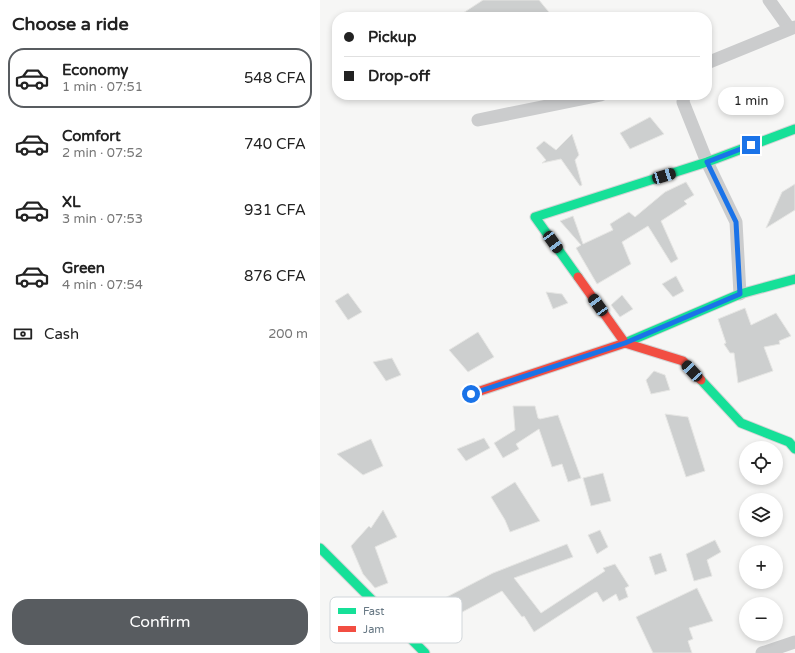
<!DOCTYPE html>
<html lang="en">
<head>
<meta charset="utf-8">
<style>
  :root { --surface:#fff; --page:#f6f6f6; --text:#222; --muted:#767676; --line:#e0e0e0; --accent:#585c60 }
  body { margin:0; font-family:"Varela Round",sans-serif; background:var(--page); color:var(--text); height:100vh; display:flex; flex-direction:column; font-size:15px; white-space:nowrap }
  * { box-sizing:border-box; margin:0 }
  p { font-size:13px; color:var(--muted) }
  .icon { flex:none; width:22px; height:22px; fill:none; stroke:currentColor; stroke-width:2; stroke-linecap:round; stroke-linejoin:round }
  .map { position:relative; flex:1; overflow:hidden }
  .panel { display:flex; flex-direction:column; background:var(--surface); width:320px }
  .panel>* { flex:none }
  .guide { position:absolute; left:12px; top:12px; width:380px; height:88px; border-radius:16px; box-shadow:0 2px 6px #0003; display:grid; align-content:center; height:88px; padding:0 12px; background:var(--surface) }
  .fabs { position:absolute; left:419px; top:441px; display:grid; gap:8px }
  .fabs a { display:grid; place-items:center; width:44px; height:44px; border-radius:50%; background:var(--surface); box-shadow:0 2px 6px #0003; font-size:20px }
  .end { position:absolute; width:18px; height:18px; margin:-9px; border:5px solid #1a73e8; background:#fff; box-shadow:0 0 0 2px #fff }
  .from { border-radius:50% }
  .bubble { position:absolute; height:28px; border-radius:14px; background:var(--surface); box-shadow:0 2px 6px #0003; font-size:13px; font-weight:600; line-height:28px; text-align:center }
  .car { position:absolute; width:12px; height:24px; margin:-12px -6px; border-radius:5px; box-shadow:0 0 3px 1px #0007; background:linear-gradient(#222 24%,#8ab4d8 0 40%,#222 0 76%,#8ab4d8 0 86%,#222 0) }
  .guide b { display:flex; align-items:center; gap:14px; height:38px; font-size:15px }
  .guide b+b { border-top:1px solid var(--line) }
  .guide i { width:10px; height:10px; background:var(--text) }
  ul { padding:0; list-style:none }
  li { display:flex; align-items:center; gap:12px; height:60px; margin:0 8px 6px; padding:0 4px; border:2px solid transparent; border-radius:16px }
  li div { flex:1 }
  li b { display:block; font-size:15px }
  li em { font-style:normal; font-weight:600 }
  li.current { border-color:var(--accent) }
  li>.icon { width:36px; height:36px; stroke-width:1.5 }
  h2 { padding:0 12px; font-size:18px; line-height:48px }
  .pay { display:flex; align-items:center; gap:10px; height:44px; padding:0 12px; font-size:15px }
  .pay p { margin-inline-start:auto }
  .button { display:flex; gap:8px; margin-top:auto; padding:8px 12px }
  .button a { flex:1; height:46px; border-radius:16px; background:var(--accent); color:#fff; font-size:16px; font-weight:600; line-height:46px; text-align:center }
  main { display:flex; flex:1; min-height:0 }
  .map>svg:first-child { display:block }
</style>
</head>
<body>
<main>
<section class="panel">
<h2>Choose a ride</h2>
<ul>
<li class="current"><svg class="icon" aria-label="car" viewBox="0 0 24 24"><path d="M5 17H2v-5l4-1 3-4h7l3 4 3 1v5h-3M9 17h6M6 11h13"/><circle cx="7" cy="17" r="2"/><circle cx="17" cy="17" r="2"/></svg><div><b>Economy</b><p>1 min · 07:51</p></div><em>548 CFA</em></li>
<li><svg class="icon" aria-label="car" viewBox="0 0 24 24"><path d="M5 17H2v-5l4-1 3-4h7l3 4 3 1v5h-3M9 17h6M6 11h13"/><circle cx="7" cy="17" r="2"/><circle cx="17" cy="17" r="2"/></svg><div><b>Comfort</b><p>2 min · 07:52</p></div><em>740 CFA</em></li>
<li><svg class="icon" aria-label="car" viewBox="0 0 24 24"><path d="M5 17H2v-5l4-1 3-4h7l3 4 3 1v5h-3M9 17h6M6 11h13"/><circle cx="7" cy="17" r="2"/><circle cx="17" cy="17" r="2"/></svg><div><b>XL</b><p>3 min · 07:53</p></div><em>931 CFA</em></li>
<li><svg class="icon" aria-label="car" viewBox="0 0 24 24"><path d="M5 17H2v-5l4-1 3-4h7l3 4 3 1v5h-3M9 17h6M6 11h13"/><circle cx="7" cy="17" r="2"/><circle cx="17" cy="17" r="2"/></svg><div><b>Green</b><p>4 min · 07:54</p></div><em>876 CFA</em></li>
</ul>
<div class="pay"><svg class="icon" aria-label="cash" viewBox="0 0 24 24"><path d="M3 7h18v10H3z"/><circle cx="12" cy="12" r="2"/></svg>Cash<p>200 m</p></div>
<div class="button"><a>Confirm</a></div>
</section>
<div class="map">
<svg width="475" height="653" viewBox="0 0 475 653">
  <rect width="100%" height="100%" fill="#f6f6f5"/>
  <g fill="#cdcfcf" stroke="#e6e6e4">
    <path d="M163 0H219L233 17H137Z"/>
    <path d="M330 117 344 134 310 149 300 133Z"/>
    <path d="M252 134 259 155 255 160 262 185 260 186 241 159 222 163 226 160 216 148 224 141 236 150Z"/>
    <path d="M366 182 374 195 364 201 367 204 341 221 358 259 351 263 328 226 302 242 311 264 277 284 256 248 261 245 240 221 253 216 263 244 293 230 290 224 309 212 315 217 345 192Z"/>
    <path d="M475 184V210L446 228 462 192Z"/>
    <path d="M356 276 364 291 353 297 342 284Z"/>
    <path d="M226 292 242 294 248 303 233 309Z"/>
    <path d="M28 293 42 312 28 320 15 301Z"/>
    <path d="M302 295 313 309 300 317 291 305Z"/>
    <path d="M425 308 431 325 456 313 471 336 459 341 460 344 444 347 453 371 418 383 414 353H410L404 344 406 343 398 319Z"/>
    <path d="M158 332 174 357 148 372 129 350Z"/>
    <path d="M72 358 81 375 66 381 53 362Z"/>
    <path d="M334 371 345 375 350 390 331 394 326 380Z"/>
    <path d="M193 406H215L218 418 220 419 238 415 261 478 248 482 242 464 232 467 219 429 196 444 199 449 183 458 174 443 195 430Z"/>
    <path d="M345 414 368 417 385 471 366 477Z"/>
    <path d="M164 438 170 448 146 461 137 449Z"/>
    <path d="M51 439 63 466 43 475 17 454Z"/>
    <path d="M283 473 291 501 271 506 263 478Z"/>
    <path d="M195 482 220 521 190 532 185 520 171 497Z"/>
    <path d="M63 510 77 537 55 547 68 583 55 588 43 574 31 546 49 526 51 528Z"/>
    <path d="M280 530 288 547 277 554 268 535Z"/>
    <path d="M395 540 401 552 387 560 392 576 374 581 366 554Z"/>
    <path d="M247 544 253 557 194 578 221 613 285 571 283 568 295 564 309 586 305 588 308 597 299 601 296 594 283 602 277 592 274 593 214 632 204 616 202 617 182 591 131 618 121 600 173 573Z"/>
    <path d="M341 553 347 571 335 575 329 557Z"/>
    <path d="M377 588 393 621 369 628 373 639 368 641 372 653H333L316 617Z"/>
  </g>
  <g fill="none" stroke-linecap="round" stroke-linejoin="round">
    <defs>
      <g id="fast">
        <path d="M258 277 215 217 387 162 475 129"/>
        <path d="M305 343 420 294 475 279"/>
        <path d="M381 380 421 423 469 442 475 449"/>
        <path d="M0 548 105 653"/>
      </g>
      <g id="jam">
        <path d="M258 277 305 343 363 361 381 380"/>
        <path d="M151 394 305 343"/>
      </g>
    </defs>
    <use href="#fast" stroke="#d3d4d5" stroke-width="11"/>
    <use href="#jam" stroke="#d3d4d5" stroke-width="11"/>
    <g stroke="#cbcccd" stroke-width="13">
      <path d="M449 0 469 28"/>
      <path d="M387 63 475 27"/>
      <path d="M364 95 363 102 387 162 416 222 420 294"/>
      <path d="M158 120 281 95"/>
      <path d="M442 653 475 642"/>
    </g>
    <use href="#fast" stroke="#16e098" stroke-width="9"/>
    <use href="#jam" stroke="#f24e42" stroke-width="9"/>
  </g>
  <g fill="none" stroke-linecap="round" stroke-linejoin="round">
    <path stroke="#1a73e8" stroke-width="5" d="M151 394 305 343 420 294 416 222 387 162 431 145"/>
  </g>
  <rect x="10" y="597" width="132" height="46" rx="6" fill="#fff" stroke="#d1d6da" stroke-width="1"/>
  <rect x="18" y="608" width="18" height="6" fill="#16e098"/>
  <rect x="18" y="626" width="18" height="6" fill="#f24e42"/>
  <g font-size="11" fill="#677884">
    <text x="43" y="615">Fast</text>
    <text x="43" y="633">Jam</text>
  </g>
</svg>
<div class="fabs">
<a><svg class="icon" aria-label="locate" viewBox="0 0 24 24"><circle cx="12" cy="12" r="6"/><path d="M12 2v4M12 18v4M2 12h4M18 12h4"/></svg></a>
<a><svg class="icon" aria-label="layers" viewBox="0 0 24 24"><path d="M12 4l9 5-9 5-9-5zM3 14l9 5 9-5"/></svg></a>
<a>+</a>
<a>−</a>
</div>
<i class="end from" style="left:151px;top:394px"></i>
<i class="end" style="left:431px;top:145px"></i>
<div class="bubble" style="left:398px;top:87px;width:66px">1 min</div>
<i class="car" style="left:344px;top:176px;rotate:73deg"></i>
<i class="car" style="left:233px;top:242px;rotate:144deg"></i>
<i class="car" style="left:278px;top:305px;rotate:324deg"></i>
<i class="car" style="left:372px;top:371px;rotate:317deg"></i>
<div class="guide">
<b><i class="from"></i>Pickup</b>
<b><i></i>Drop-off</b>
</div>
</div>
</main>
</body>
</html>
